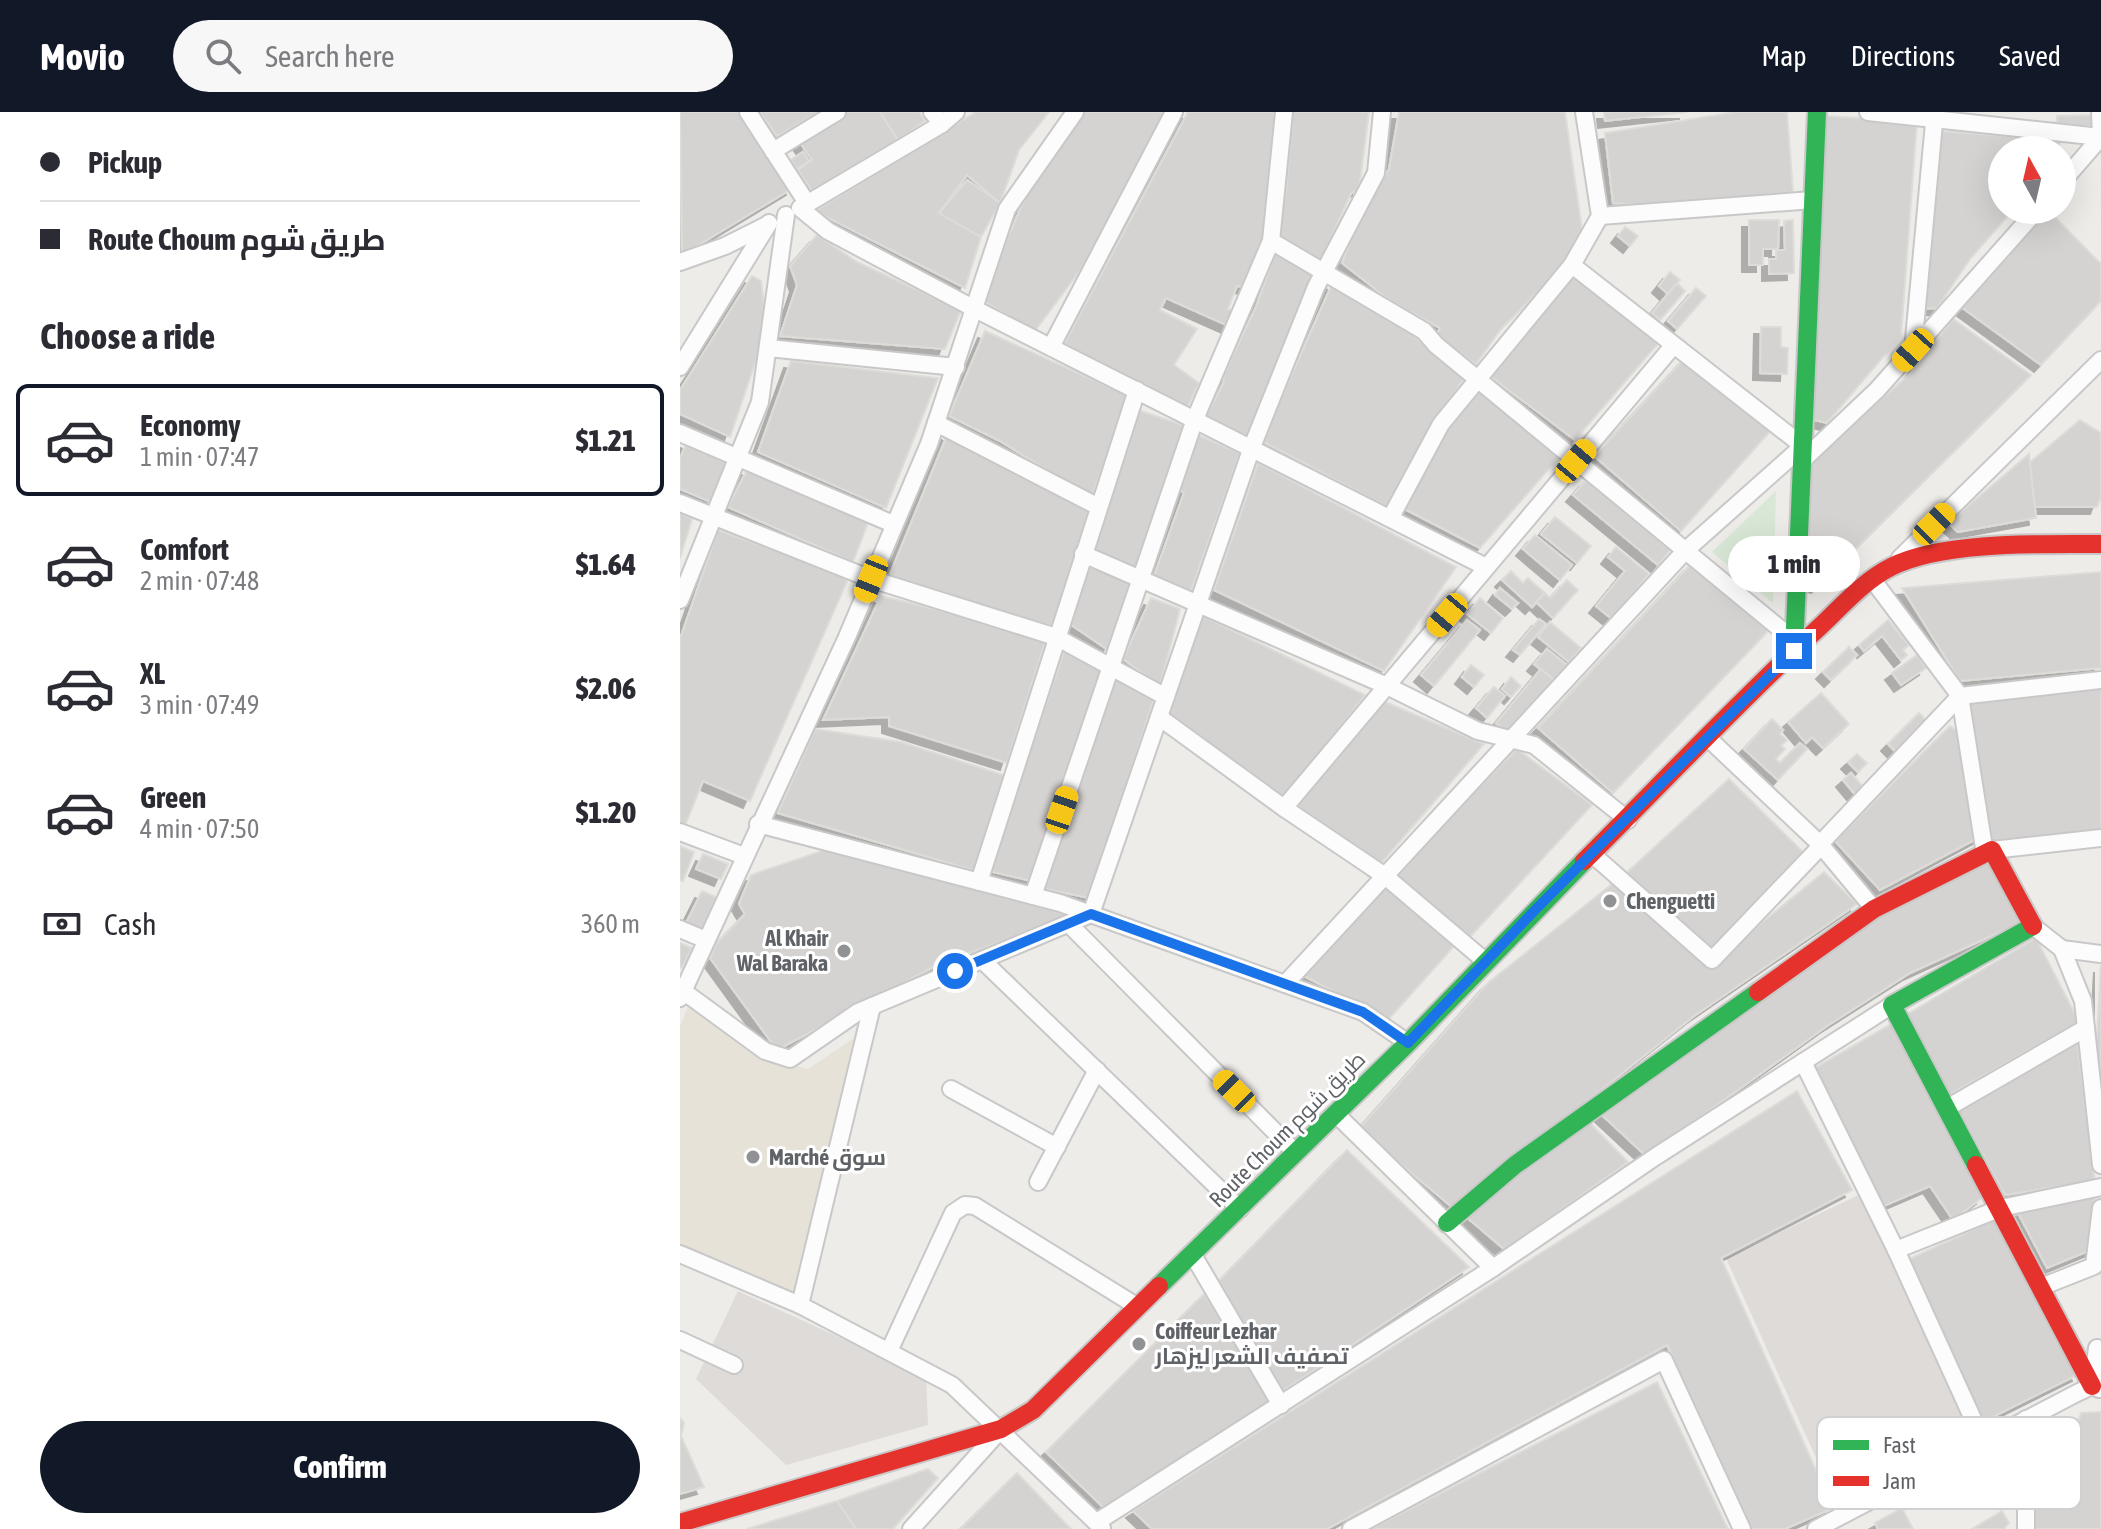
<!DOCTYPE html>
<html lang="en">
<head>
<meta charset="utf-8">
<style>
  :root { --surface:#fff; --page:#f7f7f7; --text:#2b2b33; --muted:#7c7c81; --line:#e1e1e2; --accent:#111827 }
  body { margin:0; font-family:"Asap Condensed",Cairo,sans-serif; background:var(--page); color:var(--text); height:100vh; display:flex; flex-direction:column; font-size:30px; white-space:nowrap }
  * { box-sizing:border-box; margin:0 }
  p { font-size:26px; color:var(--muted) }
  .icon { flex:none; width:44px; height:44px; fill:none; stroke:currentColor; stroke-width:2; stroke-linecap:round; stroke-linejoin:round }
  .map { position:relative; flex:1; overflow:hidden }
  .panel { display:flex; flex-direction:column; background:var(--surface); width:680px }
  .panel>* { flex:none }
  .guide { display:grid; align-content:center; height:176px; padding:0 40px; background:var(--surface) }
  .needle { width:52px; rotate:352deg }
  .fabs { position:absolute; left:1308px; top:24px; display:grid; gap:16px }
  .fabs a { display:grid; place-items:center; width:88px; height:88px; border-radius:50%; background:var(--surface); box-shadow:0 8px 32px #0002; font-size:40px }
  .end { position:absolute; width:36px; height:36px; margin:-18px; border:10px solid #1a73e8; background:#fff; box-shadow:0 0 0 4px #fff }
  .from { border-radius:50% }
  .bubble { position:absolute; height:56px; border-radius:28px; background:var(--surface); box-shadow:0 8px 32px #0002; font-size:26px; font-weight:800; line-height:56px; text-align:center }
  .car { position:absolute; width:24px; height:48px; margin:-24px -12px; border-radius:10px; box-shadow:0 0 6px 2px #0007; background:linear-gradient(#f5c518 24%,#345 0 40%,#f5c518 0 76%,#345 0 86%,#f5c518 0) }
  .guide b { display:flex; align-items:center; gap:28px; height:76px; font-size:30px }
  .guide b+b { border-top:2px solid var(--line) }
  .guide i { width:20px; height:20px; background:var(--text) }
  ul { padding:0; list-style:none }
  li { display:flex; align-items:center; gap:24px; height:112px; margin:0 16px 12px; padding:0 24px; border:4px solid transparent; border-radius:12px }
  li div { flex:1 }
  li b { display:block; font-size:30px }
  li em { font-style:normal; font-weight:800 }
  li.current { border-color:var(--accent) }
  li>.icon { width:72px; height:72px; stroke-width:1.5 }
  h2 { padding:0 40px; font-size:36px; line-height:96px }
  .pay { display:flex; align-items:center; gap:20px; height:88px; padding:0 40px; font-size:30px }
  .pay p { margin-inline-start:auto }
  .button { display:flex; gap:16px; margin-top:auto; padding:16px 40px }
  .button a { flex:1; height:92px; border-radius:48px; background:var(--accent); color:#fff; font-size:32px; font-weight:800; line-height:92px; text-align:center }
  header { display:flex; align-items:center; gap:48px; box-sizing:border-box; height:112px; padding:0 40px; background:var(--accent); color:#fff }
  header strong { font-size:38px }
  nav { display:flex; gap:44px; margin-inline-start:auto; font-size:28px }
  .search { width:560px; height:72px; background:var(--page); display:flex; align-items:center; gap:20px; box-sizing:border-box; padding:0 28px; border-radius:44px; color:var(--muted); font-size:30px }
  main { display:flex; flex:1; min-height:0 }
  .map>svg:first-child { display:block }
</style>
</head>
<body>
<header>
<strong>Movio</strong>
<div class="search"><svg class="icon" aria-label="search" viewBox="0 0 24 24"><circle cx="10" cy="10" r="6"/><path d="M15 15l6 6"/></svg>Search here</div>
<nav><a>Map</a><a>Directions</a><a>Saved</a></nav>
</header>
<main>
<section class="panel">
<div class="guide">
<b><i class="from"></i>Pickup</b>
<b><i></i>Route Choum طريق شوم</b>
</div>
<h2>Choose a ride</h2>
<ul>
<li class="current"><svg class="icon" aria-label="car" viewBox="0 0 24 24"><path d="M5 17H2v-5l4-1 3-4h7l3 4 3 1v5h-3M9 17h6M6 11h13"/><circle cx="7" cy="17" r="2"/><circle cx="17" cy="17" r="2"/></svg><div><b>Economy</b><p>1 min · 07:47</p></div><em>$1.21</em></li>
<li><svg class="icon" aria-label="car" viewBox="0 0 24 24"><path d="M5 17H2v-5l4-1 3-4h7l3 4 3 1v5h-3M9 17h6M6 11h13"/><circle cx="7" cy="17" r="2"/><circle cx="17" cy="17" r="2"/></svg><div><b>Comfort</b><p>2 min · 07:48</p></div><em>$1.64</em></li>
<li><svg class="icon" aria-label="car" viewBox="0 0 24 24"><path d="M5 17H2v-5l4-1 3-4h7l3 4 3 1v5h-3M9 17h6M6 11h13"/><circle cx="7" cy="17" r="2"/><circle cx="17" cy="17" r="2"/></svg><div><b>XL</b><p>3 min · 07:49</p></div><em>$2.06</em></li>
<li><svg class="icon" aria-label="car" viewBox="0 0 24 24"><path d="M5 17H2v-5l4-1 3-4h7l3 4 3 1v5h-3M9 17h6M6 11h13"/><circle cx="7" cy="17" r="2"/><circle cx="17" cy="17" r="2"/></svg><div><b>Green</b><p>4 min · 07:50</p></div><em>$1.20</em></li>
</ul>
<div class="pay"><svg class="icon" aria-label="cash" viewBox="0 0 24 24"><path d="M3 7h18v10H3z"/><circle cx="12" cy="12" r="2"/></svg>Cash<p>360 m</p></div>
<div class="button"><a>Confirm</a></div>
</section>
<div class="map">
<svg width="1421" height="1417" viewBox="0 0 1421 1417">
  <defs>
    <filter id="shadow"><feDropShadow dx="-7" dy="7" stdDeviation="0" flood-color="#0004"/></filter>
  </defs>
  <rect width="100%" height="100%" fill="#eeece9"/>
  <path fill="#e6e2d8" d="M8 895 69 940 128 957 174 926 113 1181 0 1134V914Z"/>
  <g fill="#dedbd8">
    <path d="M1187 1079 1289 1323 1155 1388 1046 1146Z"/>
    <path d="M58 1179 246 1265 248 1313 106 1353 16 1267Z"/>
  </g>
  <path fill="#d9e8d6" d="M1096 379 1093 491 1032 440Z"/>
  <g fill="#d5d3d2" stroke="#dddcd8" stroke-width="2" filter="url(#shadow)">
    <path d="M0 0H62L113 76 2 143Z"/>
    <path d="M80 0H139L97 24Z"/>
    <path d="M166 0H200L218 28 134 82 118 58 132 48 119 29Z"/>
    <path d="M200 0H239L245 9 218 28Z"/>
    <path d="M296 0H369L339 38 320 91 287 63 259 101 301 125 285 176 135 99Z"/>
    <path d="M405 0H489L407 149 355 219 300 187 357 60 382 34Z"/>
    <path d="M508 0H597L586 119 570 175 557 174 548 197 558 201 553 216 486 186 480 198 517 217 494 253 519 271 507 296 384 232Z"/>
    <path d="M613 0H689L679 77 671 81 640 151 596 129 606 79Z"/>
    <path d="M719 0H885L903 124 882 155 821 217 796 252 756 224 760 216 713 191 662 151 680 104 709 57Z"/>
    <path d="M924 0H1007L925 9Z"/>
    <path d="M1056 0H1107L1113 80 976 95 933 91 925 21Z"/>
    <path d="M1414 3V14L1377 16V4Z"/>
    <path d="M1142 4 1237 9 1221 224 1147 311 1130 307Z"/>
    <path d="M1258 19 1382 28 1376 38H1322V98H1333L1290 147 1257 196 1240 197Z"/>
    <path d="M123 40 129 49 117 57 111 48Z"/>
    <path d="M287 68 320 91 301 125 259 101Z"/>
    <path d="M1369 99 1421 152V189L1361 253 1280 194 1315 149Z"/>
    <path d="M1069 108H1099L1098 137H1083V153H1069Z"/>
    <path d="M1113 108 1114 161 1089 162V147H1096V138H1105L1104 109Z"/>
    <path d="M945 115 958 124 950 134 938 124Z"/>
    <path d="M137 123 177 150 281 198 265 237 100 224 117 173 110 154Z"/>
    <path d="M597 136 634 156 622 198 570 327 521 303 531 295 544 270 543 264 576 195Z"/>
    <path d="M895 160 982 227 895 328 810 264Z"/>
    <path d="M990 160 1000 168 988 182 979 174Z"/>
    <path d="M72 164 81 169 87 216 50 325 0 302V278Z"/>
    <path d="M653 170 724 215 783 267 707 395 582 329Z"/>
    <path d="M997 171 1005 179 980 208 972 201Z"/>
    <path d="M1016 176 1026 184 997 217 988 209Z"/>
    <path d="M1273 207 1351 263 1138 474 1119 467 1127 351 1229 263Z"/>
    <path d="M1081 215H1101V235L1108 236 1107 262 1080 261Z"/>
    <path d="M305 219 451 285 411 385 320 329 269 304Z"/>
    <path d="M1006 245 1093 316 1001 419 914 344Z"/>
    <path d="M111 249 258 266 206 396 78 340Z"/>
    <path d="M796 277 880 344 800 436 719 394 766 316Z"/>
    <path d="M458 298 509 315 455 460 409 437Z"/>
    <path d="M1400 308 1421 321V385L1417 395H1355L1348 352Z"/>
    <path d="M268 321 412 395 372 514 208 467Z"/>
    <path d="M518 323 560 341 510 481 474 464 504 381 497 376Z"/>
    <path d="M7 329 49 347 31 390 0 377V347Z"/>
    <path d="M1349 342 1356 406 1278 420 1268 411Z"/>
    <path d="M578 351 776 455 704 559 534 478Z"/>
    <path d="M68 356 189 408 173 450 48 395Z"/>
    <path d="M906 368 990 438 978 453 893 383Z"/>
    <path d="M0 401 12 407 0 446Z"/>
    <path d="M875 405 911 434 897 451 861 422Z"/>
    <path d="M38 418 169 465 70 689 23 669 4 716 0 714V527Z"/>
    <path d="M855 423 892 453 880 468 843 437Z"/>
    <path d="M936 435 969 462 932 507 916 494 945 459 928 445Z"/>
    <path d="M1011 452 1089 518 933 681 858 616Z"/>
    <path d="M410 455 455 468 428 538 387 510Z"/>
    <path d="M831 459 843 471 848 466 865 481 852 495 822 468Z"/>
    <path d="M1421 460V556L1280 569 1222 476Z"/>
    <path d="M887 468 898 478 873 506 856 490 865 481 870 486Z"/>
    <path d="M820 476 838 491 832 497 815 483Z"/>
    <path d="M201 484 367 524 327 651 209 614V605L143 608Z"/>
    <path d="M471 486 500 497 480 574 443 547Z"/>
    <path d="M800 486 823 506 811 521 787 502Z"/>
    <path d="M523 504 685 583 604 687 485 600Z"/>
    <path d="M859 507 866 512 840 543 833 538Z"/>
    <path d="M787 508 800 518 754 574 741 563Z"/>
    <path d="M1208 508 1229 533 1223 538 1227 543 1221 548 1202 524 1184 539 1179 533Z"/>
    <path d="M870 510 901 536 889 550 858 525Z"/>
    <path d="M1169 535 1177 543 1151 568 1143 560Z"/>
    <path d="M385 537 425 553 356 770 309 759Z"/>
    <path d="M867 537 887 553 875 569 854 552Z"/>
    <path d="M1237 543 1246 556 1221 573 1212 561Z"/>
    <path d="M791 553 804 563 794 575 782 565Z"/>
    <path d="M861 557 875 569 830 622 816 611Z"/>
    <path d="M433 559 475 583 410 786 365 777Z"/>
    <path d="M831 565 841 574 831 585 822 577Z"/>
    <path d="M814 575 825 584 807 606 796 596Z"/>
    <path d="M1421 576V717L1310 730 1288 590Z"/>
    <path d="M1141 581 1169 612 1143 636 1132 625 1126 631 1108 610Z"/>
    <path d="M703 589 804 632 696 757 616 692Z"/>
    <path d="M1239 601 1249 611 1219 643 1208 632Z"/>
    <path d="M1092 607 1103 618 1100 622 1107 628 1101 634 1105 637 1096 647 1100 651 1120 631 1127 637 1098 668 1064 637Z"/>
    <path d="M1270 614 1281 622 1300 725 1200 778 1155 729Z"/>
    <path d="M135 617 221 630 326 664 296 759 98 701Z"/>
    <path d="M837 637 912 693 789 826 710 765Z"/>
    <path d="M1177 642 1187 651 1178 660 1168 650Z"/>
    <path d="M1171 661 1186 678 1178 686 1163 668Z"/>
    <path d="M1049 667 1128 745 1029 840 944 763Z"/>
    <path d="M0 734 14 740 3 769 0 768Z"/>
    <path d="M153 735 175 747 281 769 389 804 257 853 97 938 30 846 37 831 65 802 59 792 71 763Z"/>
    <path d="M23 742 48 752 41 767 16 757Z"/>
    <path d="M1311 748 1342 810 1230 861 1147 914 966 1044 921 1002 1197 805Z"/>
    <path d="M1144 760 1177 792 1014 904 773 1096 679 1017 808 871 937 768 1027 855Z"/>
    <path d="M704 774 774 834 708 908 624 864Z"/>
    <path d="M22 779 38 786 21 821 5 813Z"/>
    <path d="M1356 826 1399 910 1270 982 1226 903Z"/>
    <path d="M0 831 12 836 2 856 0 855Z"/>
    <path d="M1421 853V958H1415Z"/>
    <path d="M1215 910 1303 1085 1273 1108 1250 1074 1199 1096 1133 957Z"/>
    <path d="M1397 927 1415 1069 1325 1083 1276 994Z"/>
    <path d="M1117 979 1172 1078 1041 1146 1153 1396 1105 1417H1072L987 1233 647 1417H472L453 1399Z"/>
    <path d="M909 1010 948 1050 825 1138 783 1102Z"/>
    <path d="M667 1038 789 1155 601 1280 535 1173Z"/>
    <path d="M1415 1082 1413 1137 1367 1156 1337 1099Z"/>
    <path d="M1318 1106 1399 1262 1303 1310 1227 1148Z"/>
    <path d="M524 1182 593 1288 425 1397 366 1340Z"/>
    <path d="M977 1270 1048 1417H691Z"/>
    <path d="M1421 1300V1417H1348L1353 1318 1399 1308 1401 1301Z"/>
    <path d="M0 1306 4 1311 1 1324 24 1375 0 1382Z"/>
    <path d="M248 1357 258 1366 213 1417H176L157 1389Z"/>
    <path d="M337 1361 391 1417H280Z"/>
    <path d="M157 1389 176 1417H67Z"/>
    <path d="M1222 1396 1233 1417H1198L1195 1411Z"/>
    <path d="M1322 1399 1329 1411 1324 1417H1292Z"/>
  </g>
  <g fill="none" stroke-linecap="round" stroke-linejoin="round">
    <defs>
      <g id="street">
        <path d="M68 0 127 91"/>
        <path d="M252 0 262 12"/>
        <path d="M276 0 262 12 120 96 148 119 293 196 806 455"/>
        <path d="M1188 0 1421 25"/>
        <path d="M1420 0 1421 25"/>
        <path d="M93 39 157 0"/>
        <path d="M1382 70 1421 25"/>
        <path d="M920 104 1133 88"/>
        <path d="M591 129 744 219 756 233 1115 529"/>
        <path d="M0 150 45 134 87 113"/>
        <path d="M371 235 494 0"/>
        <path d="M88 236 276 255"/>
        <path d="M1233 238 1255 0"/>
        <path d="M0 255 89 111"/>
        <path d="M256 311 419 395"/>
        <path d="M0 321 213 412"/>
        <path d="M1123 348 1197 278 1357 98"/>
        <path d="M0 391 191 467 376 525 486 585"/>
        <path d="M711 405 761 312 892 153 920 104 904 0"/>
        <path d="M403 442 707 574 798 619 854 633 948 708"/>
        <path d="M1220 446 1421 248"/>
        <path d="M1192 467 1280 584 1305 742"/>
        <path d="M0 488 80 290 106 103"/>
        <path d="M479 605 604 696 705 764 805 849"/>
        <path d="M1028 626 1140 732"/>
        <path d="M604 696 993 234"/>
        <path d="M78 712 380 791 683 900 728 931"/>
        <path d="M0 720 64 744"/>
        <path d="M1312 738 1421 726"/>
        <path d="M912 742 1032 848 1141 734"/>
        <path d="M299 770 457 278"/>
        <path d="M353 784 515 307 591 129 604 0"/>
        <path d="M1194 797 1140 732 1280 584 1421 568"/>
        <path d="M389 812 616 1041"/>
        <path d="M1354 815 1382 837 1403 889 1421 1053"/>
        <path d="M0 817 26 828"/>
        <path d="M1382 837 1421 842"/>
        <path d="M302 848 560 1097"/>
        <path d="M605 872 1006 438 1123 334 892 153"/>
        <path d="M3 879 85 939 110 947 178 900 411 802 572 335 636 175 696 61 702 0"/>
        <path d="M0 886 167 525 249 332 327 97 395 0"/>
        <path d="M1123 950 1216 1138"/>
        <path d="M271 977 377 1035"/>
        <path d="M1267 996 1406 916"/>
        <path d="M656 1002 813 1156"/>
        <path d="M358 1070 417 958"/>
        <path d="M0 1142 120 1193 272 1273 422 1416"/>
        <path d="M513 1143 601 1293"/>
        <path d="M1361 1175 1414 1154 1421 1096"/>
        <path d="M120 1193 192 894"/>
        <path d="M0 1228 54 1253"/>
        <path d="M210 1237 273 1101 285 1093 295 1094 458 1195"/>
        <path d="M1412 1274 1417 1236"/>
        <path d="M1303 1329 1216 1138 1321 1096 1421 1075"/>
        <path d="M417 1410 813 1156 975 1045 1212 893"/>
        <path d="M231 1417 315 1324"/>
        <path d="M671 1417 984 1248 1062 1417"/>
        <path d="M1136 1417 1397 1281 1412 1274 1419 1277"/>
        <path d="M1346 1417V1307"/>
      </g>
      <g id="fast">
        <path d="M1114 539 1137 0"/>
        <path d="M1296 1053 1212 893 1353 814"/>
        <path d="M767 1111 835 1053 1078 880"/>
        <path d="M479 1174 728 931 904 749"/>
      </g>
      <g id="jam">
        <path d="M904 749C980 673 1054 595 1132 522 1157 500 1181 470 1211 455 1261 429 1364 432 1421 432"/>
        <path d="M1078 880 1194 797 1312 738 1353 814"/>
        <path d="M1296 1053 1412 1274"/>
        <path d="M0 1411 321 1317 353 1298 479 1174"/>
      </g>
    </defs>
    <use href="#street" stroke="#c9c8c9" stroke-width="20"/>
    <use href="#fast" stroke="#c8c8c8" stroke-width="22"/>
    <use href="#jam" stroke="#c8c8c8" stroke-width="22"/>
    <use href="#street" stroke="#fcfcfc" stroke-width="16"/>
    <use href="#fast" stroke="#30b455" stroke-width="18"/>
    <use href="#jam" stroke="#e5322d" stroke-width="18"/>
  </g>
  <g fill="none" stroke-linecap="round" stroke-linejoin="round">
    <path stroke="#1a73e8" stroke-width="10" d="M275 859 411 802 683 900 728 931 856 797 1114 539"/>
  </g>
  <g fill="#919294" stroke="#fff" stroke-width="3">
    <circle cx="930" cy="789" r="8"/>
    <circle cx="164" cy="839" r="8"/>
    <circle cx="73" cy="1045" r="8"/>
    <circle cx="459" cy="1232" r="8"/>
  </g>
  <g text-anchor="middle" stroke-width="6" stroke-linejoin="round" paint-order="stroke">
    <g font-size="22" font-weight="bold" fill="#5f6266" stroke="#fff" text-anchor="start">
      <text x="946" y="797">Chenguetti</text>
      <text x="148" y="834" text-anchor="end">Al Khair<tspan x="148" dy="25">Wal Baraka</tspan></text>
      <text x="89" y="1053">Marché سوق</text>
      <text x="475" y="1227">Coiffeur Lezhar<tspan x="475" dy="25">تصفيف الشعر ليزهار</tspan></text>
    </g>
    <g font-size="22" fill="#5f6266" stroke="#fff">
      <text transform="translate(607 1017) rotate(-45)" y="8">Route Choum طريق شوم</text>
    </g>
  </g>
  <rect x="1137" y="1305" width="264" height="92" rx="12" fill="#fff" stroke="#cfd0d1" stroke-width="2"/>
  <rect x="1153" y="1328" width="36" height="10" fill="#30b455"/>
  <rect x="1153" y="1364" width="36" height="10" fill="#e5322d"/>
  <g font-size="22" fill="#5f6266">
    <text x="1203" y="1341">Fast</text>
    <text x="1203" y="1377">Jam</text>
  </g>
</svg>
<div class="fabs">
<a><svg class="needle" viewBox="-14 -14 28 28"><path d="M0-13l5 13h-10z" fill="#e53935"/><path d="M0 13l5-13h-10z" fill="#7c7c81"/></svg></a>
</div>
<i class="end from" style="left:275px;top:859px"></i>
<i class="end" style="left:1114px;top:539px"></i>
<div class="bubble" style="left:1048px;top:424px;width:132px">1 min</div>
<i class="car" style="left:1233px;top:238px;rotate:222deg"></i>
<i class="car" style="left:896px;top:349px;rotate:40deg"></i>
<i class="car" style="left:1254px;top:412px;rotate:45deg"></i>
<i class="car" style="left:191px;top:467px;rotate:202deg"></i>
<i class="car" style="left:767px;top:503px;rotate:220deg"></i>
<i class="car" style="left:382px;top:698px;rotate:19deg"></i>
<i class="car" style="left:554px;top:979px;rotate:315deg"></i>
</div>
</main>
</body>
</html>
